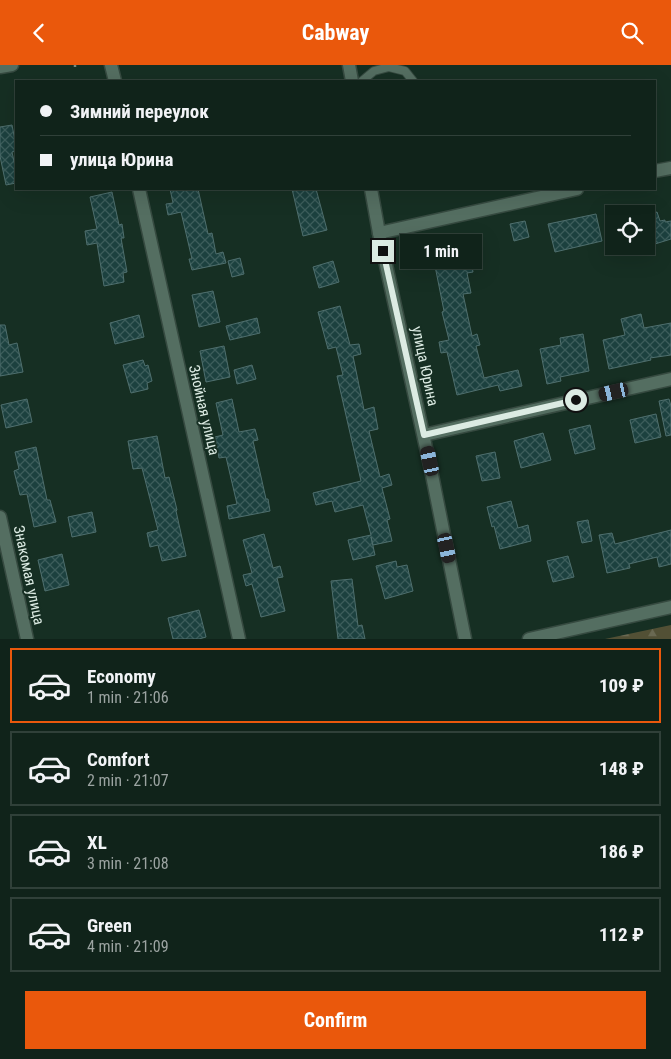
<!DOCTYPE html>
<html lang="en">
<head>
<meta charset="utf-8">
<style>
  :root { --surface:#10231a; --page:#1e2f27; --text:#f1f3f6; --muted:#9ca4a2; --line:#304039; --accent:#ea580c }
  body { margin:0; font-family:"Roboto Condensed",sans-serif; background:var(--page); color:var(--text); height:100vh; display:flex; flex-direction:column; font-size:19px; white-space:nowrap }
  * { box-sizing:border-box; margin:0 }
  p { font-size:16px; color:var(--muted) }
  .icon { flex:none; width:28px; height:28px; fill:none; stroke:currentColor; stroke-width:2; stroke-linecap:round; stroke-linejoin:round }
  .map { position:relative; height:574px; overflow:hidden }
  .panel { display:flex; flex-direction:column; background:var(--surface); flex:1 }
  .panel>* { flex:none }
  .hud { position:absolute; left:15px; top:15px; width:641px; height:110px; border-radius:0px; box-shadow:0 5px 20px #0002,0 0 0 1px var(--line); display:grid; align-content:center; height:110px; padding:0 25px; background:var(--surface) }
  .buttons { position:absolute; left:605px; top:140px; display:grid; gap:10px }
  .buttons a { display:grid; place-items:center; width:50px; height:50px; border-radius:0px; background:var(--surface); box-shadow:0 5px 20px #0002,0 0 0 1px var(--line); font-size:25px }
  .end { position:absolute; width:22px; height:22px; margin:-11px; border:6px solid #dcebe3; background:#111; box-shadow:0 0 0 2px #111 }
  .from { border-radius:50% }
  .bubble { position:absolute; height:35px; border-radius:0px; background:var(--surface); box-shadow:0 5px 20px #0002,0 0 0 1px var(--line); font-size:16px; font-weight:700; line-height:35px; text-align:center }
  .car { position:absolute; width:15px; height:30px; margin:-15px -8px; border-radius:6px; box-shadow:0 0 4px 1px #0007; background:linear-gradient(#222 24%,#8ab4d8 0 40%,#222 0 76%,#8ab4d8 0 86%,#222 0) }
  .hud b { display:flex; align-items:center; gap:18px; height:48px; font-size:19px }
  .hud b+b { border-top:1px solid var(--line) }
  .hud i { width:12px; height:12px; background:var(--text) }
  ul { padding:9px 0 0; list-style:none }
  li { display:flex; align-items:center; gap:15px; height:75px; margin:0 10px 8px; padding:0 15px; border:2px solid var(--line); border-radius:0px }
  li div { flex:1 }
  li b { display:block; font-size:19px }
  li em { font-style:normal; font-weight:700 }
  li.on { border-color:var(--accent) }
  li>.icon { width:45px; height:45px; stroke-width:1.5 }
  .button { display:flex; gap:10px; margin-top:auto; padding:10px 25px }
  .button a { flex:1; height:58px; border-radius:0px; background:var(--accent); color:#fff; font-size:20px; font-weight:700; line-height:58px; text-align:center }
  header { display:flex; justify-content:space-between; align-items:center; height:65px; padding:0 25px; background:var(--accent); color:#fff; font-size:22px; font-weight:700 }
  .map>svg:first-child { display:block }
</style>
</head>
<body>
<header><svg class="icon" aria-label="back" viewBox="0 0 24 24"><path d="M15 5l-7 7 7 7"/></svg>Cabway<svg class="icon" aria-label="search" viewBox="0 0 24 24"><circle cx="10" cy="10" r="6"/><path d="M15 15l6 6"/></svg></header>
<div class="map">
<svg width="671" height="574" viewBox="0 0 671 574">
  <defs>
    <pattern id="forest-firs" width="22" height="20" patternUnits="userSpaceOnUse" patternTransform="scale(1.25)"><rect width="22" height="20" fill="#525035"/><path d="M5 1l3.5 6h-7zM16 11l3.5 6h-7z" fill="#6a6952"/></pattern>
    <pattern id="building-cross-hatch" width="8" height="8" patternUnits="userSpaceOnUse" patternTransform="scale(1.25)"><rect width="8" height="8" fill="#1c413f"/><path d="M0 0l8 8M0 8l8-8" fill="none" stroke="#3c5d5b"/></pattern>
  </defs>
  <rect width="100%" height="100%" fill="#162f23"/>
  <path fill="url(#forest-firs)" d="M671 560V574H605Z"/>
  <g fill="url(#building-cross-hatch)" stroke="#4f6f6e">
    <path d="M12 60 16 81V86L12 87 16 106V118L6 120 0 91V62Z"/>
    <path d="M170 124H198L208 169 212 168 216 189 223 187 226 198 192 205 189 194H192L181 147 168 150 166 139 173 138Z"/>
    <path d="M292 124H316L327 165 303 171Z"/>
    <path d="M112 127 119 160 122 159 124 173H121L127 207 123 208 124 217 104 221 97 178 87 180 85 166 97 164 90 132Z"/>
    <path d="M657 147 660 156 665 155V157L671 156V174L655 179 647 150Z"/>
    <path d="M596 149 602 176 555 187 548 159Z"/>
    <path d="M525 156 529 172 514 176 510 159Z"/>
    <path d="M468 182 473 207 467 208 471 228 463 229 472 271 477 269 480 280 476 281 484 313 518 305 522 321 500 326 498 320 457 330 447 287 441 288 439 277 449 275 442 247 444 246 434 196 445 194 444 187Z"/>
    <path d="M240 193 244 209 232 212 228 196Z"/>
    <path d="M333 196 339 217 319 223 313 202Z"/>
    <path d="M213 226 220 257 199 262 192 230Z"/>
    <path d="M340 241 350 280 359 279 361 289 353 291 364 345 374 342 378 364 369 366 380 412 389 409 392 420 382 423 390 454 387 455 392 476 373 480 371 472 375 490 353 495 348 475 371 470 363 440 335 447 332 436 316 440 313 428 361 416 337 311 343 310 336 282 328 284 318 247Z"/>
    <path d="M641 249 644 263 671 258V290L650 293 651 295 609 304 603 275 625 270 621 254Z"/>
    <path d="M139 250 144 272 115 279 110 258Z"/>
    <path d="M257 253 260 268 230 275 226 261Z"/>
    <path d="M0 260H5L9 280 17 278 23 307 0 311Z"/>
    <path d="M583 269 589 306 560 312 561 316 547 319 540 284 561 280 560 273Z"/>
    <path d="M224 281 230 312 206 317 200 286Z"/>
    <path d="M143 295 145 301 148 300 152 316 147 318 148 324 131 328 123 300Z"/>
    <path d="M252 300 256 314 237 319 234 305Z"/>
    <path d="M27 334 32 357 6 363 1 340Z"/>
    <path d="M232 334 239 367 255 364 258 375 253 376 266 434H268L270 446 229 454 227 441 237 439 226 392 219 393 215 372 223 370 216 338Z"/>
    <path d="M669 334 671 341V370L666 371 659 336Z"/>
    <path d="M656 349 661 372 635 378 630 355Z"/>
    <path d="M590 360 595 384 575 389 569 365Z"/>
    <path d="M543 368 551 395 521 403 514 376Z"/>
    <path d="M157 371 165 413 169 412 177 445 176 446 186 491 162 496 158 480 150 482 147 468 158 465 142 403 133 404 128 376Z"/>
    <path d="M36 382 47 435H50L56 457 34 462 27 429 20 430 14 406 19 404 15 387Z"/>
    <path d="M495 387 500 413 482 416 476 391Z"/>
    <path d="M511 436 518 463 528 460 531 476 500 484 494 461 492 462 487 442Z"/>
    <path d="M92 447 96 467 72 472 68 452Z"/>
    <path d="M588 455 592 476 582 478 577 457Z"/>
    <path d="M671 465V499L659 502 657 492 629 499 630 503 607 508 599 470 612 468 615 479Z"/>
    <path d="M264 469 273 503 280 501 283 512 277 513 285 546 261 552 252 519 246 521 243 510 252 508 243 475Z"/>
    <path d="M62 489 69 520 45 526 38 495Z"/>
    <path d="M568 491 574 512 553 517 547 496Z"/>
    <path d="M396 496 397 502 407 500 413 526 385 534 376 501Z"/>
    <path d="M352 514 358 561 362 560 365 574H338L331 516Z"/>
    <path d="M199 545 206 572 199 574H173L168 553Z"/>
  </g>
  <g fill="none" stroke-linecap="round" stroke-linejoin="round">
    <defs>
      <path id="service" d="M362 16 374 6 389 2 405 6 413 16"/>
      <g id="minor">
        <path d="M111 0 115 16"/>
        <path d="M349 0 352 16"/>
        <path d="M0 2 12 0"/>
        <path d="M655 106 671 103"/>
        <path d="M139 124 239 574"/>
        <path d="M371 124 379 168 432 410 465 574"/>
        <path d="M379 168 577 124"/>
        <path d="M424 370 671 314"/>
        <path d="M0 452 27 574"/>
        <path d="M529 574 671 542"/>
      </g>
    </defs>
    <use href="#service" stroke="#364a40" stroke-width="10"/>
    <use href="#minor" stroke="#364a40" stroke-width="15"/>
    <path stroke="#778b81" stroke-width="2.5" stroke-dasharray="4 2.5" stroke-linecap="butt" d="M75 0V2"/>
    <use href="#service" stroke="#546e61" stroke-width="8"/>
    <use href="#minor" stroke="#546e61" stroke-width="12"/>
  </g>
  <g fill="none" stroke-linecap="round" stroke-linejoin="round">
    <path stroke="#dcebe3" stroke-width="6" d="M383 186 424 370 576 335"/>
  </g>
  <g text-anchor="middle" stroke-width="4" stroke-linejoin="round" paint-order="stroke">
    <g font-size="15" fill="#dcebe3" stroke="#162f23">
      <text transform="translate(425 301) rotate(78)" y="5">улица Юрина</text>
      <text transform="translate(204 345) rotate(77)" y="5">Знойная улица</text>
      <text transform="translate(29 510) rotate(78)" y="5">Знакомая улица</text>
    </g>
  </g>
</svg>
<div class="buttons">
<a><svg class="icon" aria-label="locate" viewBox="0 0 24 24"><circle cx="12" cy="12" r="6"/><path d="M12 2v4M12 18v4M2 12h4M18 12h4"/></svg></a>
</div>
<i class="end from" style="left:576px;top:335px"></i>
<i class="end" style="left:383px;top:186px"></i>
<div class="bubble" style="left:400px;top:169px;width:82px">1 min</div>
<i class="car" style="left:614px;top:327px;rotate:257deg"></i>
<i class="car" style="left:430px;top:396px;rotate:348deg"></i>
<i class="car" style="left:447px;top:483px;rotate:168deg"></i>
<div class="hud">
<b><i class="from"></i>Зимний переулок</b>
<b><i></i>улица Юрина</b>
</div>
</div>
<section class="panel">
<ul>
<li class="on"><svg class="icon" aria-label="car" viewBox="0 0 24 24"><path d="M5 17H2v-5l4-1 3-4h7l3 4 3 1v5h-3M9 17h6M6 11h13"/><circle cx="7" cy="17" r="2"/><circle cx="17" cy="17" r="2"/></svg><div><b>Economy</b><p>1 min · 21:06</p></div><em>109 ₽</em></li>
<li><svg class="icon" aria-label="car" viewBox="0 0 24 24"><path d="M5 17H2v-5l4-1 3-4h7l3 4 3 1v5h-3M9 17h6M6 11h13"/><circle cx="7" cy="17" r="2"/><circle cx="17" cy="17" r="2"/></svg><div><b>Comfort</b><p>2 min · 21:07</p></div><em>148 ₽</em></li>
<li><svg class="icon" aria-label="car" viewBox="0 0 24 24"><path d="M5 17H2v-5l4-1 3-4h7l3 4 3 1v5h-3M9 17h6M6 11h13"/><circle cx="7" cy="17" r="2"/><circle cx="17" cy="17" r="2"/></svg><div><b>XL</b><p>3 min · 21:08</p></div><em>186 ₽</em></li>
<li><svg class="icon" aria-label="car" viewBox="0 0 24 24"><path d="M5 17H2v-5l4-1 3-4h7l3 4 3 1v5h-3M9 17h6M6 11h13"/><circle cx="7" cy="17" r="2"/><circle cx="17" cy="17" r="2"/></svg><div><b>Green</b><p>4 min · 21:09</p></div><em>112 ₽</em></li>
</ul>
<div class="button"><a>Confirm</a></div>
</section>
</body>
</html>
